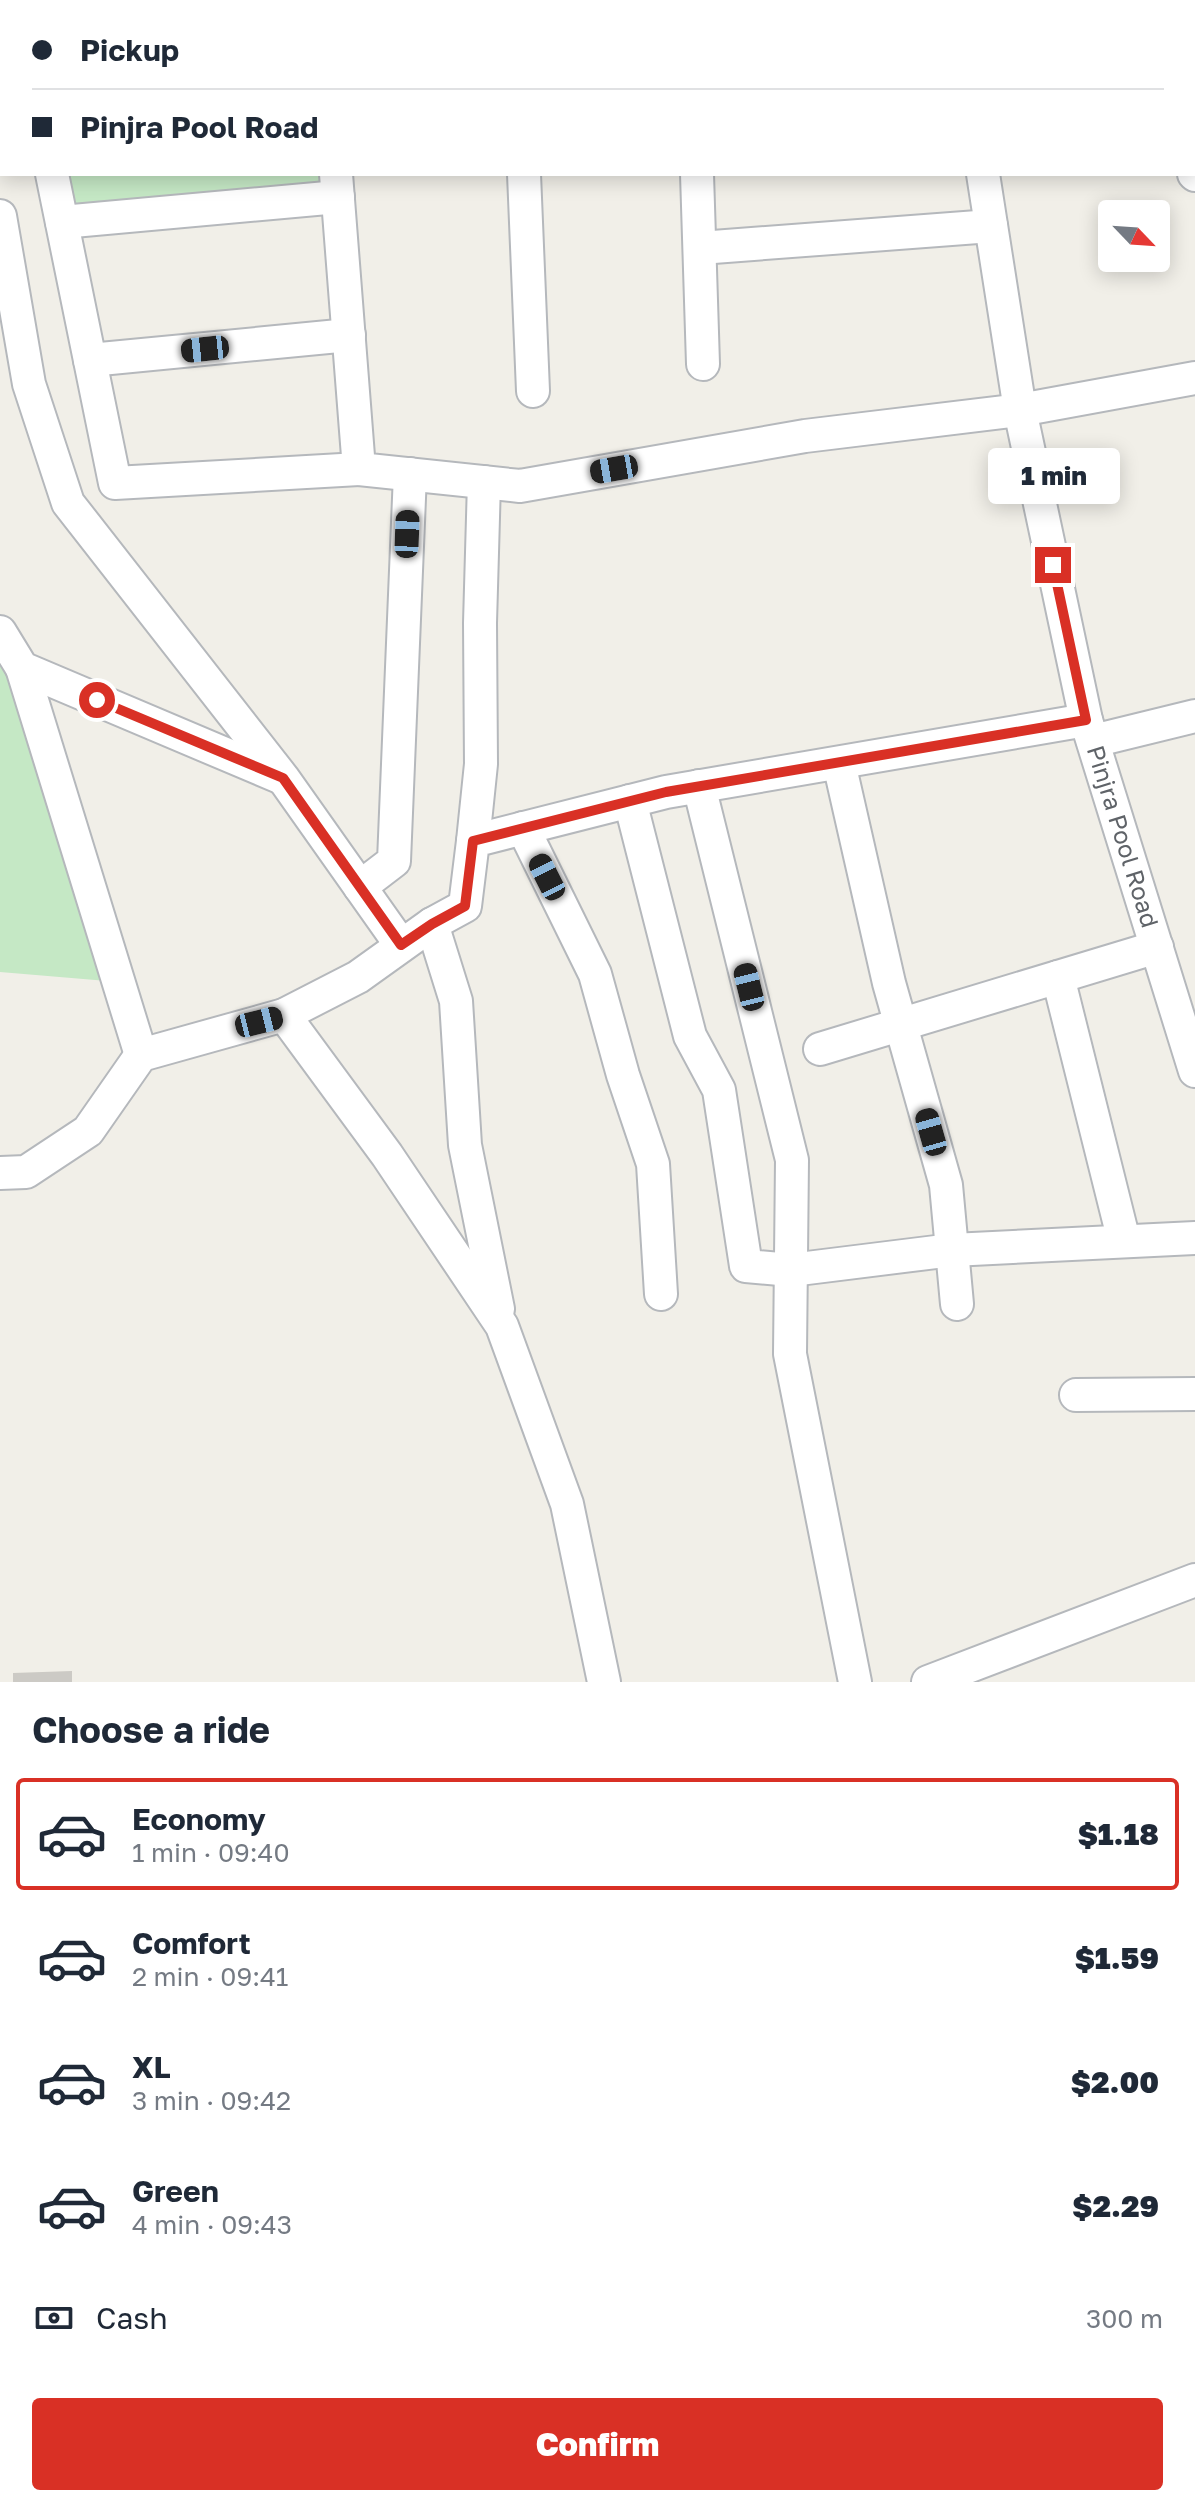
<!DOCTYPE html>
<html lang="en">
<head>
<meta charset="utf-8">
<style>
  :root { --surface:#fff; --page:#f6f6f7; --text:#1f2937; --muted:#747a83; --line:#e0e1e3; --accent:#d93025 }
  body { margin:0; font-family:"Golos Text",sans-serif; background:var(--page); color:var(--text); height:100vh; display:flex; flex-direction:column; font-size:30px; white-space:nowrap }
  * { box-sizing:border-box; margin:0 }
  p { font-size:26px; color:var(--muted) }
  .icon { flex:none; width:44px; height:44px; fill:none; stroke:currentColor; stroke-width:2; stroke-linecap:round; stroke-linejoin:round }
  .map { position:relative; height:1682px; overflow:hidden }
  .drawer { display:flex; flex-direction:column; background:var(--surface); flex:1 }
  .drawer>* { flex:none }
  .hud { position:absolute; left:0px; top:0px; width:1196px; height:176px; box-shadow:0 4px 20px #0003; display:grid; align-content:center; height:176px; padding:0 32px; background:var(--surface) }
  .needle { width:52px; rotate:115deg }
  .fabs { position:absolute; left:1098px; top:200px; display:grid; gap:16px }
  .fabs a { display:grid; place-items:center; width:72px; height:72px; border-radius:8px; background:var(--surface); box-shadow:0 4px 20px #0003; font-size:40px }
  .end { position:absolute; width:36px; height:36px; margin:-18px; border:10px solid #d93025; background:#fff; box-shadow:0 0 0 4px #fff }
  .from { border-radius:50% }
  .bubble { position:absolute; height:56px; border-radius:8px; background:var(--surface); box-shadow:0 4px 20px #0003; font-size:26px; font-weight:800; line-height:56px; text-align:center }
  .car { position:absolute; width:24px; height:48px; margin:-24px -12px; border-radius:10px; box-shadow:0 0 6px 2px #0007; background:linear-gradient(#222 24%,#8ab4d8 0 40%,#222 0 76%,#8ab4d8 0 86%,#222 0) }
  .hud b { display:flex; align-items:center; gap:28px; height:76px; font-size:30px }
  .hud b+b { border-top:2px solid var(--line) }
  .hud i { width:20px; height:20px; background:var(--text) }
  ul { padding:0; list-style:none }
  li { display:flex; align-items:center; gap:24px; height:112px; margin:0 16px 12px; padding:0 16px; border:4px solid transparent; border-radius:8px }
  li div { flex:1 }
  li b { display:block; font-size:30px }
  li em { font-style:normal; font-weight:800 }
  li.current { border-color:var(--accent) }
  li>.icon { width:72px; height:72px; stroke-width:1.5 }
  h2 { padding:0 32px; font-size:36px; line-height:96px }
  .pay { display:flex; align-items:center; gap:20px; height:88px; padding:0 32px; font-size:30px }
  .pay p { margin-inline-start:auto }
  .primary-button { display:flex; gap:16px; margin-top:auto; padding:16px 32px }
  .primary-button a { flex:1; height:92px; border-radius:8px; background:var(--accent); color:#fff; font-size:32px; font-weight:800; line-height:92px; text-align:center }
  .map>svg:first-child { display:block }
</style>
</head>
<body>
<div class="map">
<svg width="1195" height="1682" viewBox="0 0 1195 1682">
  <rect width="100%" height="100%" fill="#f1efe8"/>
  <g fill="#c5e8c5">
    <path d="M52 174H336L338 197 62 222Z"/>
    <path d="M0 633 119 982 0 972Z"/>
  </g>
  <path fill="#cccac5" d="M72 1671V1682H13V1673Z"/>
  <g fill="none" stroke-linecap="round" stroke-linejoin="round">
    <defs>
      <g id="minor">
        <path d="M14 0 15 2"/>
        <path d="M323 0V2"/>
        <path d="M508 0V2"/>
        <path d="M954 0V2"/>
        <path d="M1053 0 1054 2"/>
        <path d="M52 174 115 483 359 469"/>
        <path d="M336 174 359 469 520 486 805 436 1020 410 1195 378"/>
        <path d="M524 174 533 391"/>
        <path d="M697 174 703 364"/>
        <path id="s1" d="M983 174 1020 410 1086 720 1195 1071"/>
        <path d="M1194 174 1195 175"/>
        <path d="M0 216 29 384 68 503 283 778 401 945"/>
        <path d="M62 222 338 197"/>
        <path d="M700 248 991 226"/>
        <path d="M90 360 349 335"/>
        <path d="M0 632 22 668 282 778"/>
        <path d="M22 668 141 1055"/>
        <path d="M1093 741 1195 716"/>
        <path d="M839 763 889 983 946 1185 957 1304"/>
        <path d="M699 786 792 1160 790 1354 855 1682"/>
        <path d="M630 801 690 1036 719 1090 746 1266 791 1270 952 1250 1195 1238"/>
        <path d="M523 828 595 974 623 1075 653 1164 661 1294"/>
        <path d="M473 841 481 764 480 623 484 482"/>
        <path d="M360 887 394 861 410 474"/>
        <path d="M432 924 456 1001 465 1145 498 1309"/>
        <path d="M1058 977 1124 1241"/>
        <path d="M284 1015 387 1155 502 1326 567 1504 604 1682"/>
        <path d="M820 1049 1157 947"/>
        <path d="M0 1173 26 1172 88 1131 141 1055 284 1015 358 977 432 924 465 906 473 841 666 792 1086 720"/>
        <path d="M1076 1395 1195 1394"/>
        <path d="M928 1682 1195 1580"/>
      </g>
    </defs>
    <use href="#minor" stroke="#b5b8bc" stroke-width="36"/>
    <use href="#minor" stroke="#fff" stroke-width="32"/>
  </g>
  <g fill="none" stroke-linecap="round" stroke-linejoin="round">
    <path stroke="#d93025" stroke-width="10" d="M97 700 283 778 401 945 432 924 465 906 473 841 666 792 1086 720 1053 565"/>
  </g>
  <g text-anchor="middle" stroke-width="6" stroke-linejoin="round" paint-order="stroke">
    <g font-size="24" fill="#5f6368" stroke="#fff">
      <text dy="8" stroke="none"><textPath href="#s1" startOffset="678">Pinjra Pool Road</textPath></text>
    </g>
  </g>
</svg>
<div class="fabs">
<a><svg class="needle" viewBox="-14 -14 28 28"><path d="M0-13l5 13h-10z" fill="#e53935"/><path d="M0 13l5-13h-10z" fill="#747a83"/></svg></a>
</div>
<i class="end from" style="left:97px;top:700px"></i>
<i class="end" style="left:1053px;top:565px"></i>
<div class="bubble" style="left:988px;top:448px;width:132px">1 min</div>
<i class="car" style="left:205px;top:349px;rotate:264deg"></i>
<i class="car" style="left:614px;top:469px;rotate:260deg"></i>
<i class="car" style="left:407px;top:534px;rotate:2deg"></i>
<i class="car" style="left:547px;top:877px;rotate:333deg"></i>
<i class="car" style="left:749px;top:987px;rotate:346deg"></i>
<i class="car" style="left:259px;top:1022px;rotate:76deg"></i>
<i class="car" style="left:931px;top:1132px;rotate:344deg"></i>
<div class="hud">
<b><i class="from"></i>Pickup</b>
<b><i></i>Pinjra Pool Road</b>
</div>
</div>
<section class="drawer">
<h2>Choose a ride</h2>
<ul>
<li class="current"><svg class="icon" aria-label="car" viewBox="0 0 24 24"><path d="M5 17H2v-5l4-1 3-4h7l3 4 3 1v5h-3M9 17h6M6 11h13"/><circle cx="7" cy="17" r="2"/><circle cx="17" cy="17" r="2"/></svg><div><b>Economy</b><p>1 min · 09:40</p></div><em>$1.18</em></li>
<li><svg class="icon" aria-label="car" viewBox="0 0 24 24"><path d="M5 17H2v-5l4-1 3-4h7l3 4 3 1v5h-3M9 17h6M6 11h13"/><circle cx="7" cy="17" r="2"/><circle cx="17" cy="17" r="2"/></svg><div><b>Comfort</b><p>2 min · 09:41</p></div><em>$1.59</em></li>
<li><svg class="icon" aria-label="car" viewBox="0 0 24 24"><path d="M5 17H2v-5l4-1 3-4h7l3 4 3 1v5h-3M9 17h6M6 11h13"/><circle cx="7" cy="17" r="2"/><circle cx="17" cy="17" r="2"/></svg><div><b>XL</b><p>3 min · 09:42</p></div><em>$2.00</em></li>
<li><svg class="icon" aria-label="car" viewBox="0 0 24 24"><path d="M5 17H2v-5l4-1 3-4h7l3 4 3 1v5h-3M9 17h6M6 11h13"/><circle cx="7" cy="17" r="2"/><circle cx="17" cy="17" r="2"/></svg><div><b>Green</b><p>4 min · 09:43</p></div><em>$2.29</em></li>
</ul>
<div class="pay"><svg class="icon" aria-label="cash" viewBox="0 0 24 24"><path d="M3 7h18v10H3z"/><circle cx="12" cy="12" r="2"/></svg>Cash<p>300 m</p></div>
<div class="primary-button"><a>Confirm</a></div>
</section>
</body>
</html>
